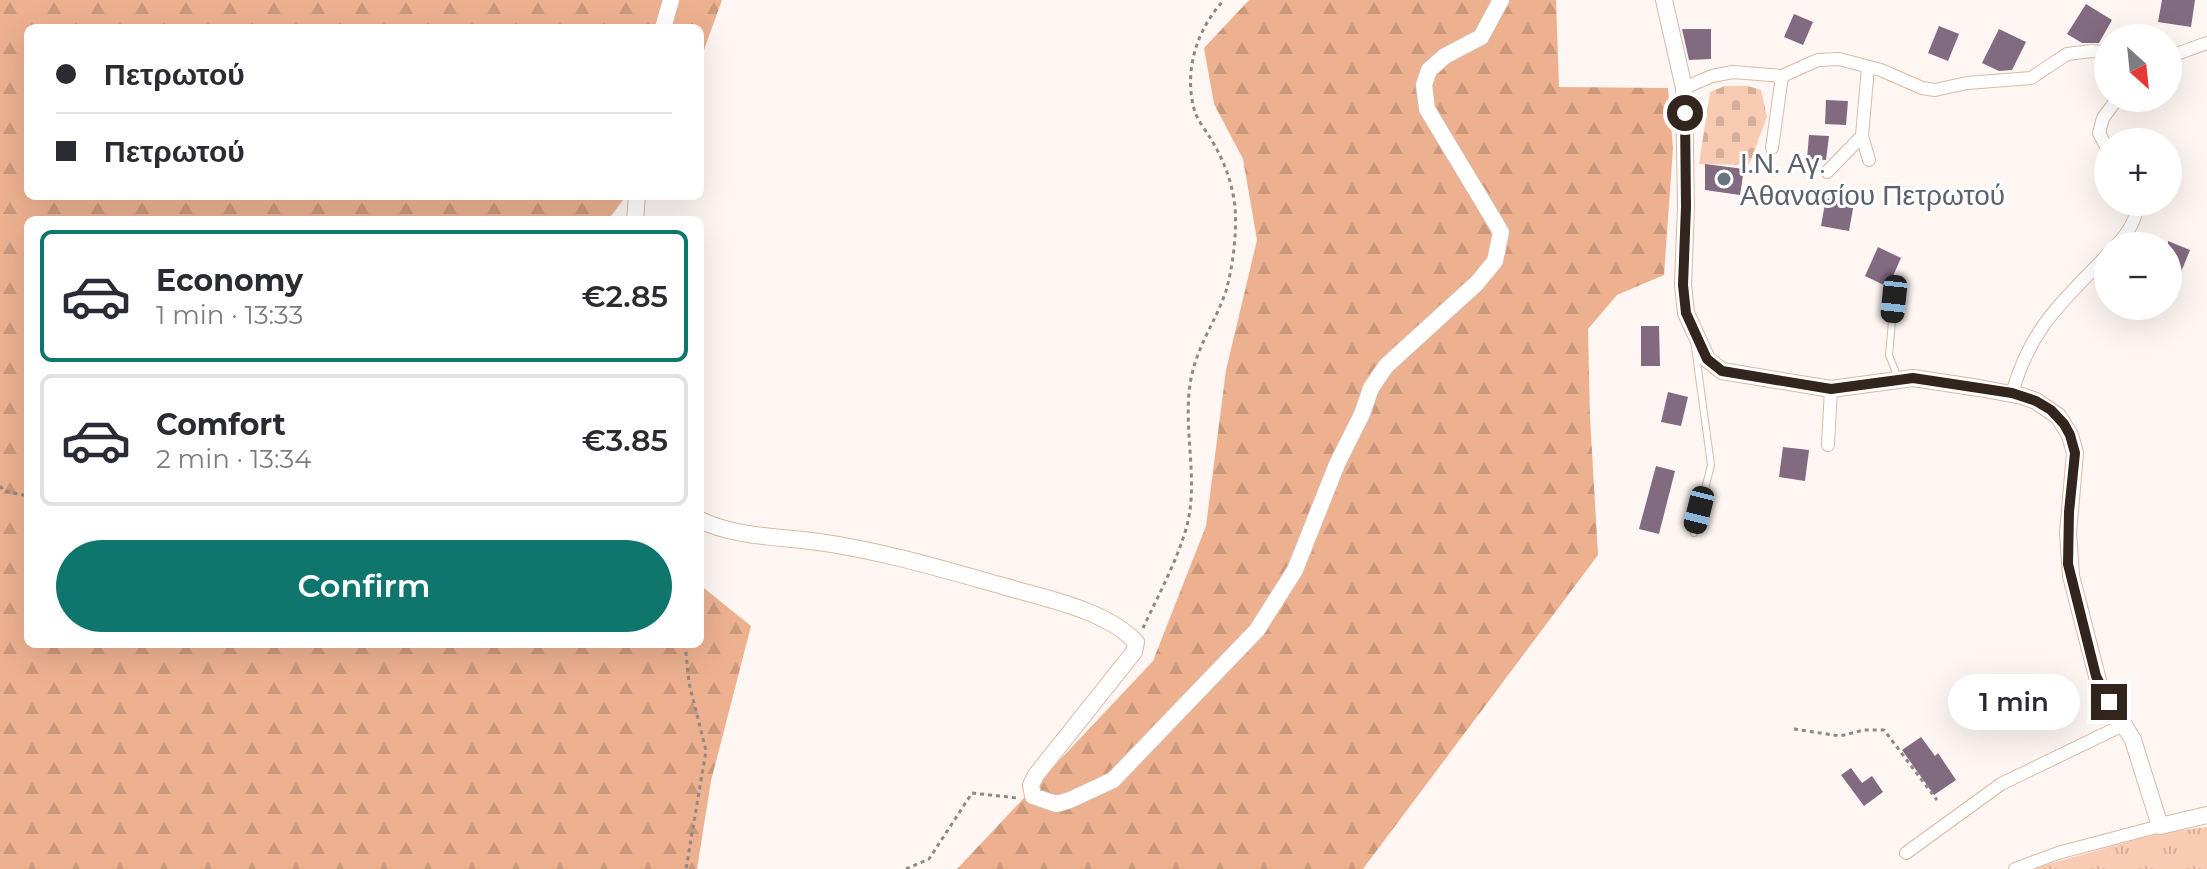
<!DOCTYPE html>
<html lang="en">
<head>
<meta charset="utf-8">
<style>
  :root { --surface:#fff; --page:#f2f2f3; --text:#2b2b33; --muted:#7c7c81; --line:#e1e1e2; --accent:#0f766e }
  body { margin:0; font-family:Montserrat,sans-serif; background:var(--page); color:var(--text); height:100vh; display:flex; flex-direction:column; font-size:30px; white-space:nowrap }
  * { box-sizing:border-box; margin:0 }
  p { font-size:26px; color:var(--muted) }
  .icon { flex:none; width:44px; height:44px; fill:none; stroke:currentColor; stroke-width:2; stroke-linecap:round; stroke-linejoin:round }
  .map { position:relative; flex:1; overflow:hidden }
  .side { position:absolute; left:24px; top:216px; width:680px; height:432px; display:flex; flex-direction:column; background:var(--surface); border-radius:12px; box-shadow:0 8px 32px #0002 }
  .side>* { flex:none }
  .guide { position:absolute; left:24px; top:24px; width:680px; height:176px; border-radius:12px; box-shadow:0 8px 32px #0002; display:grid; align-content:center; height:176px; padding:0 32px; background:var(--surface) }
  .needle { width:52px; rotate:153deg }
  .fabs { position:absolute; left:2094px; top:24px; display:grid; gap:16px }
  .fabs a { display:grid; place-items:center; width:88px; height:88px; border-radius:50%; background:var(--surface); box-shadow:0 8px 32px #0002; font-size:40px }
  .end { position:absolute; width:36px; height:36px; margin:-18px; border:10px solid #32251e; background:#fff; box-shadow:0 0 0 4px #fff }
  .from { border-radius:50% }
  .bubble { position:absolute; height:56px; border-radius:28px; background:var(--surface); box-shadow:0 8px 32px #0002; font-size:26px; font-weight:600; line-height:56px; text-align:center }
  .car { position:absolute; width:24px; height:48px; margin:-24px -12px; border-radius:10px; box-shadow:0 0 6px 2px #0007; background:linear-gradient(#222 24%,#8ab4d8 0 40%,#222 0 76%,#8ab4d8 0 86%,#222 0) }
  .guide b { display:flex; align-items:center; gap:28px; height:76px; font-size:30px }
  .guide b+b { border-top:2px solid var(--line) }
  .guide i { width:20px; height:20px; background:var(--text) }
  ul { padding:14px 0 0; list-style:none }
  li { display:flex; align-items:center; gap:24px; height:132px; margin:0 16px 12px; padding:0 16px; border:4px solid var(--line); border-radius:12px }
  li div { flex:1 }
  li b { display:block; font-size:30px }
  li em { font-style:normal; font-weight:600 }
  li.selected { border-color:var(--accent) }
  li>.icon { width:72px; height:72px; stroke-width:1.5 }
  .button { display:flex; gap:16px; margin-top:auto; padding:16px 32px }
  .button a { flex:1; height:92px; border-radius:48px; background:var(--accent); color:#fff; font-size:32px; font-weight:600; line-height:92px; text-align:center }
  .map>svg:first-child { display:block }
</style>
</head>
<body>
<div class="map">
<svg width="2207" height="869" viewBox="0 0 2207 869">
  <defs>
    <pattern id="grass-tufts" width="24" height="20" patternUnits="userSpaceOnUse" patternTransform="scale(2)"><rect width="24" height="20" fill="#f9cbb2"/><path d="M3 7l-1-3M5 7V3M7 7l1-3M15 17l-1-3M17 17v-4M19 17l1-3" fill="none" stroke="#d6ae99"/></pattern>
    <pattern id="forest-firs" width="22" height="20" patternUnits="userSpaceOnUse" patternTransform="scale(2)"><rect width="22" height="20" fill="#edb190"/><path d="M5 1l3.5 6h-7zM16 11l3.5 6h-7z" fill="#cc987c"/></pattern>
    <pattern id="cemetery-stones" width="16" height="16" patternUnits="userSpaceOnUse" patternTransform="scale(2)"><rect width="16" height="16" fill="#f9cbb2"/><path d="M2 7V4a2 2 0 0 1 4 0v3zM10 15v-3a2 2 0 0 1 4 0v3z" fill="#d6ae99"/></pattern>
  </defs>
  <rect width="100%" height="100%" fill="#fdf6f2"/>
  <path fill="url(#grass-tufts)" d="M2207 827V869H2031L2159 833Z"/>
  <g fill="url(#forest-firs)">
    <path d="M0 0H722L700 61V28H28V196H626L608 220H28V644H700V585L751 626 711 781 697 869H0Z"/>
    <path d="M1249 0H1556L1559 87 1668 88 1673 148 1664 275 1617 295 1588 329 1590 417 1598 555 1363 869H957L1153 661 1206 526 1226 370 1257 240 1243 159 1214 104 1204 48Z"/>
  </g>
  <path fill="url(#cemetery-stones)" d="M1725 86H1748L1761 90 1767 117 1749 165 1699 164 1710 92Z"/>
  <g fill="#826a81">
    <path d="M2162 0H2195L2191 27 2158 22Z"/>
    <path d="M2086 4 2112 20 2099 43H2082L2067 34Z"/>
    <path d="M1794 14 1813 22 1803 45 1784 37Z"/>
    <path d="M1939 26 1959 34 1948 61 1928 53Z"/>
    <path d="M1682 29H1711V59L1689 60Z"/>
    <path d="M1999 29 2026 42 2012 70 1999 71 1982 63Z"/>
    <path d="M1826 100 1848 101 1846 125 1825 124Z"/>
    <path d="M1809 135 1829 136 1826 160 1807 159Z"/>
    <path d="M1705 164 1744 169 1740 195 1705 190Z"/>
    <path d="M1826 198 1854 203 1849 231 1821 226Z"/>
    <path d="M2168 241 2190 250 2179 277 2168 273Z"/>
    <path d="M1878 247 1901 258 1888 287 1865 276Z"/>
    <path d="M1641 326H1659L1660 366H1641Z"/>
    <path d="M1668 392 1688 397 1681 426 1661 422Z"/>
    <path d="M1783 447 1809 450 1805 481 1779 477Z"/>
    <path d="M1656 466 1675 471 1659 534 1639 529Z"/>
    <path d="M1921 737 1935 756 1938 753 1956 780 1934 795 1902 750Z"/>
    <path d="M1851 768 1862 783 1872 776 1883 792 1864 806 1841 775Z"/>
  </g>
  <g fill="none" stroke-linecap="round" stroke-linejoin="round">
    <defs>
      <g id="service">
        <path d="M1894 299 1889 355 1898 378"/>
        <path d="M1694 533 1711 465 1695 347"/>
      </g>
      <g id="minor">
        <path d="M2168 57 2207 43"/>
        <path d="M1684 88 1712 76 1733 72 1782 76 1818 60 1839 59 1881 70 1922 88 1935 90 1967 83 2031 78 2067 54 2092 51 2108 53"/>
        <path d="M1862 136 1869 160"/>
        <path d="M1772 148 1782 76"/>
        <path d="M2108 150 2099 133 2103 118 2118 98"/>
        <path d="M1827 172 1862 136 1868 67"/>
        <path d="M2116 246C2127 234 2138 218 2137 202"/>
        <path d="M2012 393C2032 325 2061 304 2108 254"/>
        <path d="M1828 445 1831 389"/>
        <path d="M1906 853 2001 784 2123 725"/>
        <path d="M2015 869 2058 853 2160 826"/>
      </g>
      <g id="tertiary">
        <path d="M1664 0 1684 88 1686 207 1683 285 1686 313 1707 359 1722 371 1831 389 1913 378 1979 388 2022 396 2036 401 2058 416 2070 435 2075 453 2068 533 2071 576 2099 684 2133 740 2160 826 2207 815"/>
        <path d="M663 28 671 0"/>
        <path d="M635 220 637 196"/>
        <path d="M700 520C738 538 778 536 819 542 882 551 942 569 1003 586 1046 599 1104 609 1136 642L1134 652 1036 775 1031 785 1033 796 1056 804 1070 800 1113 780 1257 630 1295 570 1337 464 1362 414 1371 388 1386 366 1477 283 1495 261 1501 232 1427 109 1424 85 1429 70 1445 56 1481 37 1501 0"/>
      </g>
    </defs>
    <use href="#service" stroke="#dab9a7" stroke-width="8"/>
    <use href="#minor" stroke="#dab9a7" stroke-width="14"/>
    <use href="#tertiary" stroke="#dab9a7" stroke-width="18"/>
    <g stroke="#928882" stroke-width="3" stroke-dasharray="4 4" stroke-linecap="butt">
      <path d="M0 486 4 491 28 496"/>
      <path d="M1143 628C1158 596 1186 544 1190 510 1196 464 1181 414 1193 370 1200 342 1217 318 1226 291 1233 266 1237 233 1235 207 1232 181 1224 161 1211 139 1206 131 1198 121 1195 112 1183 73 1196 30 1224 0"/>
      <path d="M685 644 689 683 706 751 686 869"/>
      <path d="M1794 729 1840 736 1864 730H1884L1937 800"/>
      <path d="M906 869 929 859 972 793 1017 798"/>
    </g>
    <use href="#service" stroke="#fff" stroke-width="6"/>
    <use href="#minor" stroke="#fff" stroke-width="12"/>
    <use href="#tertiary" stroke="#fff" stroke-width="16"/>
  </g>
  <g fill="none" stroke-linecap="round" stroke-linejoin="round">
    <path stroke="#32251e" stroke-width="10" d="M1685 113 1686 207 1683 285 1686 313 1707 359 1722 371 1831 389 1913 378 2012 393 2036 401 2051 410 2064 424 2070 435 2075 453 2069 512 2068 564 2096 676 2109 702"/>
  </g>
  <circle fill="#6b7280" stroke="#fff" stroke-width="3" cx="1724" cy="179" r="8"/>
  <g text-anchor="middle" stroke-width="6" stroke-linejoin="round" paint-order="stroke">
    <g font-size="28" fill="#5b616d" stroke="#fff" text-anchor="start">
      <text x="1740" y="173">Ι.Ν. Αγ.<tspan x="1740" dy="32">Αθανασίου Πετρωτού</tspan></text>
    </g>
  </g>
</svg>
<div class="fabs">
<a><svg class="needle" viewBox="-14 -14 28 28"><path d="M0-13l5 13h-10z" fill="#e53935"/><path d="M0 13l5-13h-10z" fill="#7c7c81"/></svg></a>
<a>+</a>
<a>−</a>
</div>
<i class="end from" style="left:1685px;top:113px"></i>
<i class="end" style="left:2109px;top:702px"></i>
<div class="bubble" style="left:1948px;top:674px;width:132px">1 min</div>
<i class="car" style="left:1894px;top:299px;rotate:186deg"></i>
<i class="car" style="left:1699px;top:510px;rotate:194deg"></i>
<div class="guide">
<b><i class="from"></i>Πετρωτού</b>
<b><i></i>Πετρωτού</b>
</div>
<section class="side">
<ul>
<li class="selected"><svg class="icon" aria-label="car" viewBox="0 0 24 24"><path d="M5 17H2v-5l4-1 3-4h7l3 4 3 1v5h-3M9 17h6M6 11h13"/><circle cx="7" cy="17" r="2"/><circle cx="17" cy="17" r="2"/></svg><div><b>Economy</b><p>1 min · 13:33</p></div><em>€2.85</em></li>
<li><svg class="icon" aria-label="car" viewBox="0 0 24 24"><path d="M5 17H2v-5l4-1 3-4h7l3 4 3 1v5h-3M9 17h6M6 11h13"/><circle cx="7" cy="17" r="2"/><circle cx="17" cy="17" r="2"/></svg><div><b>Comfort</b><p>2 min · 13:34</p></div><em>€3.85</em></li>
</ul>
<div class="button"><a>Confirm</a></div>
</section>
</div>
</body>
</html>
